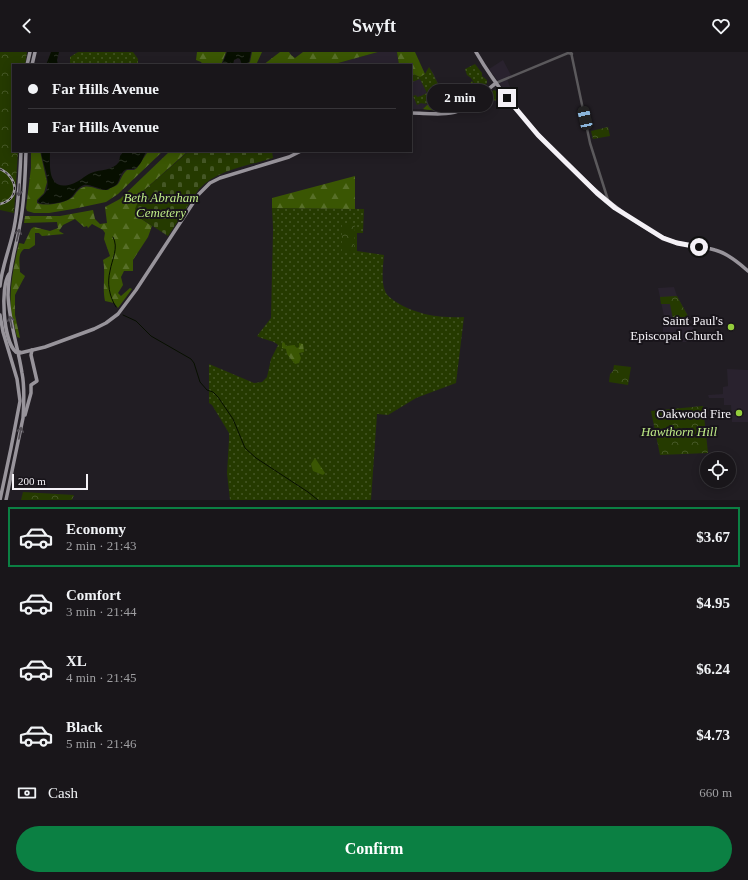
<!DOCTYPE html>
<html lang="en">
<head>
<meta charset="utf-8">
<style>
  :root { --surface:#19161a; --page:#221f23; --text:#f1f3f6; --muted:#9f9fa2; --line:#373539; --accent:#0b8043 }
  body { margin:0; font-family:"Times New Roman",serif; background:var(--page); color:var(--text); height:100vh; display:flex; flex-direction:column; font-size:15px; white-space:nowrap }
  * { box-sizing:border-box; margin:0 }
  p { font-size:13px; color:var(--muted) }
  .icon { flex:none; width:22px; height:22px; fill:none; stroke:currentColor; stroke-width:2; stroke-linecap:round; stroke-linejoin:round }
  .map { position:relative; height:448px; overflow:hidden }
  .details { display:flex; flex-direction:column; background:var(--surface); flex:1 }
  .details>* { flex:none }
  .top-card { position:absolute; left:12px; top:12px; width:400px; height:88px; border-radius:0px; box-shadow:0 2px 10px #0003,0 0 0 1px var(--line); display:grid; align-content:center; height:88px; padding:0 16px; background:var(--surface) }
  .buttons { position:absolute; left:700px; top:400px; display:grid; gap:8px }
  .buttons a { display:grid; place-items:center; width:36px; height:36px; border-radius:50%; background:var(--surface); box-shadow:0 2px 10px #0003,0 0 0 1px var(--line); font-size:20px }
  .scale { position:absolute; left:12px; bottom:10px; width:76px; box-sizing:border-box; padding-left:4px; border:2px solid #f4f1f6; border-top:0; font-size:11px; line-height:14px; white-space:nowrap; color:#f4f1f6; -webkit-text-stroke:3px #18141a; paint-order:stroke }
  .end { position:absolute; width:18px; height:18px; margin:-9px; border:5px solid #f4f1f6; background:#111; box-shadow:0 0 0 2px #111 }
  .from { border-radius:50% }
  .bubble { position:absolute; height:28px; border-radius:14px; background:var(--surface); box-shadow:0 2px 10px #0003,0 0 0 1px var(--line); font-size:13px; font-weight:800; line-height:28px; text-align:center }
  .car { position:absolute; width:12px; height:24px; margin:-12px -6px; border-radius:5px; box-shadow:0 0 3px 1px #0007; background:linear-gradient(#222 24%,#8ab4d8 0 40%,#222 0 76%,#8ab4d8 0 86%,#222 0) }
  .top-card b { display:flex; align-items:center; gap:14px; height:38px; font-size:15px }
  .top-card b+b { border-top:1px solid var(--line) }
  .top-card i { width:10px; height:10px; background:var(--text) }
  ul { padding:7px 0 0; list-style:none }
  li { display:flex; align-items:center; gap:12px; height:60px; margin:0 8px 6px; padding:0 8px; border:2px solid transparent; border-radius:0px }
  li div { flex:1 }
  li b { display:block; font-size:15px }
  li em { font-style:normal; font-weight:800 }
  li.on { border-color:var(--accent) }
  li>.icon { width:36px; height:36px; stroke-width:1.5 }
  .pay { display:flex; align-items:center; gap:10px; height:44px; padding:0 16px; font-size:15px }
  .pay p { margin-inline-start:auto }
  .cta { display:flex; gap:8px; margin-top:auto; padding:8px 16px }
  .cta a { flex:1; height:46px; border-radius:24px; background:var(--accent); color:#fff; font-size:16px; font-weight:800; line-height:46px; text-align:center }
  header { display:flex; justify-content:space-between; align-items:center; height:52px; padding:0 16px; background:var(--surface); font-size:18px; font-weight:800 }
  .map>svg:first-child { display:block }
</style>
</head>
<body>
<header><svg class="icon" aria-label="back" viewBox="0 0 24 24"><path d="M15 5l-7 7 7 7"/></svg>Swyft<svg class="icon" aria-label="heart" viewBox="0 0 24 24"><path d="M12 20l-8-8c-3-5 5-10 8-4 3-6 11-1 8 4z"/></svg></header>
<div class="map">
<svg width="748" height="448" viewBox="0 0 748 448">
  <defs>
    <pattern id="grass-dots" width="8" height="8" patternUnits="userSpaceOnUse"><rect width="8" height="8" fill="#253a00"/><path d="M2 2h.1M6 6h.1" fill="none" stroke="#455726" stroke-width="1.8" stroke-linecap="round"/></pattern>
    <pattern id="forest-firs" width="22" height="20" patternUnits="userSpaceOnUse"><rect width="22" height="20" fill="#3a5603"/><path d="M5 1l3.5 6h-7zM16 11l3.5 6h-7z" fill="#576f28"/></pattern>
    <pattern id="cemetery-stones" width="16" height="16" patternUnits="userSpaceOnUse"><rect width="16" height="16" fill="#253a00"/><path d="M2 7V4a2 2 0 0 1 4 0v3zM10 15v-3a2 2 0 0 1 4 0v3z" fill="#455726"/></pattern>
    <pattern id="park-crowns" width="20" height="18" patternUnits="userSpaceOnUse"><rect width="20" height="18" fill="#253a00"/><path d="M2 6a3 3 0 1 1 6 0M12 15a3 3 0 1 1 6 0" fill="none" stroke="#455726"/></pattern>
    <pattern id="water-ripples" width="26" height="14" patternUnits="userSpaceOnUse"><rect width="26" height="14" fill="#070f00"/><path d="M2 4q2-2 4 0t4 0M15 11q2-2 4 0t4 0" fill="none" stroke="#2c3226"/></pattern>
  </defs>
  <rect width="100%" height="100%" fill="#211d23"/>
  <g fill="#29222e">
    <path d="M378 0H397L399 13H331Z"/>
    <path d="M503 8 512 25 507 27 512 40 508 43 489 17Z"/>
    <path d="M429 15 434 22 445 49 427 53 423 57H411V21L420 25 425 22Z"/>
    <path d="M674 235 677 244 691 269 696 286 695 290H662L664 264 658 236Z"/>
    <path d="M727 317 748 318V370H732L731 353H724V346H709L708 343 723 342V335L728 334Z"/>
  </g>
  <g fill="url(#grass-dots)">
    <path d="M78 0H133L138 7V13H70V5Z"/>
    <path d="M475 12 482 21V24L487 28V31L479 39 471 26 467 23 465 17Z"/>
    <path d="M429 15C435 24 438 34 444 43L464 35 461 45C451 49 431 54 421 51L417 53 413 44 416 43 417 45 421 44 427 41 420 27 412 30 411 21 420 25 425 22Z"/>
    <path d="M272 156 364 157 363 181H357V199L384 203C383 214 381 229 385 239 387 244 392 247 396 250 417 263 439 266 464 265L456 331 416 346 388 363 377 362 371 448H230L227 421 229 388V381L212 353 209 351V312L254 331 262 330 267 325 271 307 278 293C273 288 264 288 257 284L271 266 273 177Z"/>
  </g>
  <g fill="url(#forest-firs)">
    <path d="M197 0H226L221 13H203L201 10 196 8Z"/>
    <path d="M252 0H262L256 13H245L250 10Z"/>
    <path d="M280 0H289L291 3 295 6 303 0H378L331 13H263Z"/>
    <path d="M397 0H415L425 22 420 25 411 21V13H399Z"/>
    <path d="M472 29 475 36 474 44C457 57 445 61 423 57L427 53 444 49 448 46 454 48 461 45 464 35H468Z"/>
    <path d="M31 99H40L47 130 44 141 37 148V151C45 155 66 151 73 145 76 141 79 136 84 135 91 133 98 139 108 138 111 135 114 135 117 133 121 129 121 123 127 118H134L137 116 147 101 152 99H163L118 142 106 150 73 157 49 161H34L27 159 26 156 31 116Z"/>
    <path d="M170 99H188L142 140 140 166 152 174 148 185 133 208V219H124L121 225 123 233 118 241 121 244 130 236 132 237 118 256 114 251 105 249C102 235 106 222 103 208L110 204 104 187 105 181 103 178 92 172 88 176 87 174 84 175 75 167 63 173 59 179 64 182 42 184 39 181H35V193L29 197H24C17 202 20 212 20 220L25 224 15 243V263L20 286 17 285C15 276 12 266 11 257 9 235 14 213 19 191L24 192 31 177 34 175 50 179 58 176 57 170 24 171 25 164H60L93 158 95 167 100 172 107 171 105 155 120 147Z"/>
    <path d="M355 124V157L272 156V146Z"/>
    <path d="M284 290 286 294 294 293 297 296 299 295V291L303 292 304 300 299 301 301 306 299 311 295 312 287 302 286 297 282 296V291Z"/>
    <path d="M315 406 325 421 323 423 313 419 311 412Z"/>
  </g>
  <path fill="url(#cemetery-stones)" d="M189 99H272L273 106C248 114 217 118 199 137L168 184 140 166 135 157 142 140Z"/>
  <g fill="url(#park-crowns)">
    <path d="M0 0H27L25 13H13V99H18L14 161 0 158Z"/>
    <path d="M494 38 496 39 504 49 488 48 482 46Z"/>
    <path d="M608 75 610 84 593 87 591 79Z"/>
    <path d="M342 171H355L354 199H342Z"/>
    <path d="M676 244H677L689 266 680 267V268L676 269 675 267H673L670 252H661L660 245Z"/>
    <path d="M614 313 631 315 628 333 609 330 610 322 613 319Z"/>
    <path d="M703 354 708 401 660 403 651 359Z"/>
    <path d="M23 440 74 443 72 448H21Z"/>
  </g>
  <g fill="url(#water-ripples)">
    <path d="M51 0H59L57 8 58 13H46Z"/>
    <path d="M227 0H251L249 10 242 13 240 7 238 6 234 8 233 13H222Z"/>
    <path d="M41 99H50C50 114 47 140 72 132 79 130 84 124 91 121 101 117 112 119 119 110L120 104 124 99H148L146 100C143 105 141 114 135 116 132 118 128 116 125 118 120 121 120 128 117 132 114 135 109 136 106 138 98 137 90 132 84 133 77 135 75 143 69 147 63 151 43 154 38 150 39 145 46 143 47 137 50 125 42 111 41 99Z"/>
  </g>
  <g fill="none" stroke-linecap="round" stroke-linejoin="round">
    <g stroke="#070f00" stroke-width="1">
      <path d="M113 185C119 196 112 207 110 219 107 231 109 244 116 255"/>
      <path d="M123 263 136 269 151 284 191 307 194 311 200 330 207 338 213 340 218 345 233 367 245 396 256 406 308 440 318 448"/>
    </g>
    <g stroke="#5b595c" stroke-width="2.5">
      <path d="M571 0 590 91 608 148"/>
      <path d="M496 31 568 1 572 2"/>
    </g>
    <g stroke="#98949b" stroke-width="3.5">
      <path d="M476 0C501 43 533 78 568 113 597 141 626 166 662 185 679 194 697 193 715 198 727 201 738 210 748 219"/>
      <path d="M27 13 30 0"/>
      <path d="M32 13 35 0"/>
      <path d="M411 61C426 61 444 64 458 59 472 54 484 40 496 31"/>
      <path d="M9 222C0 235 3 289 16 300"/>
      <path d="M0 234C2 214 10 196 14 176 19 151 20 125 21 99"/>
      <path d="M0 263 3 280 17 327 20 349 11 396 0 448"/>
      <path d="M20 301 45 295 94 277 106 271 118 262 136 238 199 142 210 131 220 126 289 105 301 99"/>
      <path d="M25 363 31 341V333L37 329 31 303 32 298"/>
      <path d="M6 448 23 366C24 351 25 336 22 321 18 295 9 270 8 243 8 218 16 196 20 172 25 147 25 123 26 99"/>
    </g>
    <defs>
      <path id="rail" d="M0 117C18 125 21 147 0 152"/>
    </defs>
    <use href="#rail" stroke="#9e9aa0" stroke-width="2.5"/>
    <use href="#rail" stroke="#18141a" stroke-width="1" stroke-dasharray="3" stroke-linecap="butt"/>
    <path stroke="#98949b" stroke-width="3.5" d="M16 300H20"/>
  </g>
  <defs><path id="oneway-shaft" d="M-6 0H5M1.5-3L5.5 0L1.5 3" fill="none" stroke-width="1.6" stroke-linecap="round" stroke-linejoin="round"/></defs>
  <g stroke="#524e54">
    <use href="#oneway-shaft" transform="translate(19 138) rotate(93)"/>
    <use href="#oneway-shaft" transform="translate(18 183) rotate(-78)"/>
    <use href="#oneway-shaft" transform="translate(11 270) rotate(-101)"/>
    <use href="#oneway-shaft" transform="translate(20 381) rotate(-79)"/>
  </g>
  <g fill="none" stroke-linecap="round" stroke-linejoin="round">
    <path stroke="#f4f1f6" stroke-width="5" d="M507 46 538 83 597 141 615 156 663 186 677 191 699 195"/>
  </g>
  <g fill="#94cc3c" stroke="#18141a" stroke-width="1.5">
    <circle cx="731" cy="275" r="4"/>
    <circle cx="739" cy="361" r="4"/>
  </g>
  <g text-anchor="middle" stroke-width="4" stroke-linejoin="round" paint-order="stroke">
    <g font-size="13" font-style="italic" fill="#bfec87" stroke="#18141a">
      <text x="161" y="150">Beth Abraham<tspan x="161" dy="15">Cemetery</tspan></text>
      <text x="679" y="384">Hawthorn Hill</text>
    </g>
    <g font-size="13" fill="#f4f1f6" stroke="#18141a" text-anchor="end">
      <text x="723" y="273">Saint Paul's<tspan x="723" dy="15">Episcopal Church</tspan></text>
      <text x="731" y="366">Oakwood Fire</text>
    </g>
  </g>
</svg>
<div class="buttons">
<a><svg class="icon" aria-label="locate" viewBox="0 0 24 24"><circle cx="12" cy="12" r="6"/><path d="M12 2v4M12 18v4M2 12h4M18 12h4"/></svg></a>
</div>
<div class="scale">200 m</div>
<i class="end from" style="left:699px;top:195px"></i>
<i class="end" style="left:507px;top:46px"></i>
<div class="bubble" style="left:427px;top:32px;width:66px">2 min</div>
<i class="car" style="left:585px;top:66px;rotate:348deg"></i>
<div class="top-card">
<b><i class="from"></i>Far Hills Avenue</b>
<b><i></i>Far Hills Avenue</b>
</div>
</div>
<section class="details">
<ul>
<li class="on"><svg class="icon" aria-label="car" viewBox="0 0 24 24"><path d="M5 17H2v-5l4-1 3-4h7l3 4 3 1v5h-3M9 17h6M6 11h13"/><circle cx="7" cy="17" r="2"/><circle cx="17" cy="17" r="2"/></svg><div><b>Economy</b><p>2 min · 21:43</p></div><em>$3.67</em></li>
<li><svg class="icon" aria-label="car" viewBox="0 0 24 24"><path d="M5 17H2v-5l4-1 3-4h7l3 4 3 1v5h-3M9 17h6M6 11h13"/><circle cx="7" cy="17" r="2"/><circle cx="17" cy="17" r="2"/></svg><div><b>Comfort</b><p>3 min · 21:44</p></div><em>$4.95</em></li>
<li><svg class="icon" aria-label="car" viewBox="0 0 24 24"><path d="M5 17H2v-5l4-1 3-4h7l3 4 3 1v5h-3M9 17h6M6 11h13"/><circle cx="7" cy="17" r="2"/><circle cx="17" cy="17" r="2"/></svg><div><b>XL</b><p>4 min · 21:45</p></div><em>$6.24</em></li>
<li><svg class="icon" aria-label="car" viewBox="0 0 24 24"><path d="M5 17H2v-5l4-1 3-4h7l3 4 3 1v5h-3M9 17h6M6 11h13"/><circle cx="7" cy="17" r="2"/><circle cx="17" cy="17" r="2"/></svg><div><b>Black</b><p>5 min · 21:46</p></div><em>$4.73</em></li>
</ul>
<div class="pay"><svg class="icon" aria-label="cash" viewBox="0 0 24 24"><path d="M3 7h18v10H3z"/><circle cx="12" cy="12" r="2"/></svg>Cash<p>660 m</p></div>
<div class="cta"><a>Confirm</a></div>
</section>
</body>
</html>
